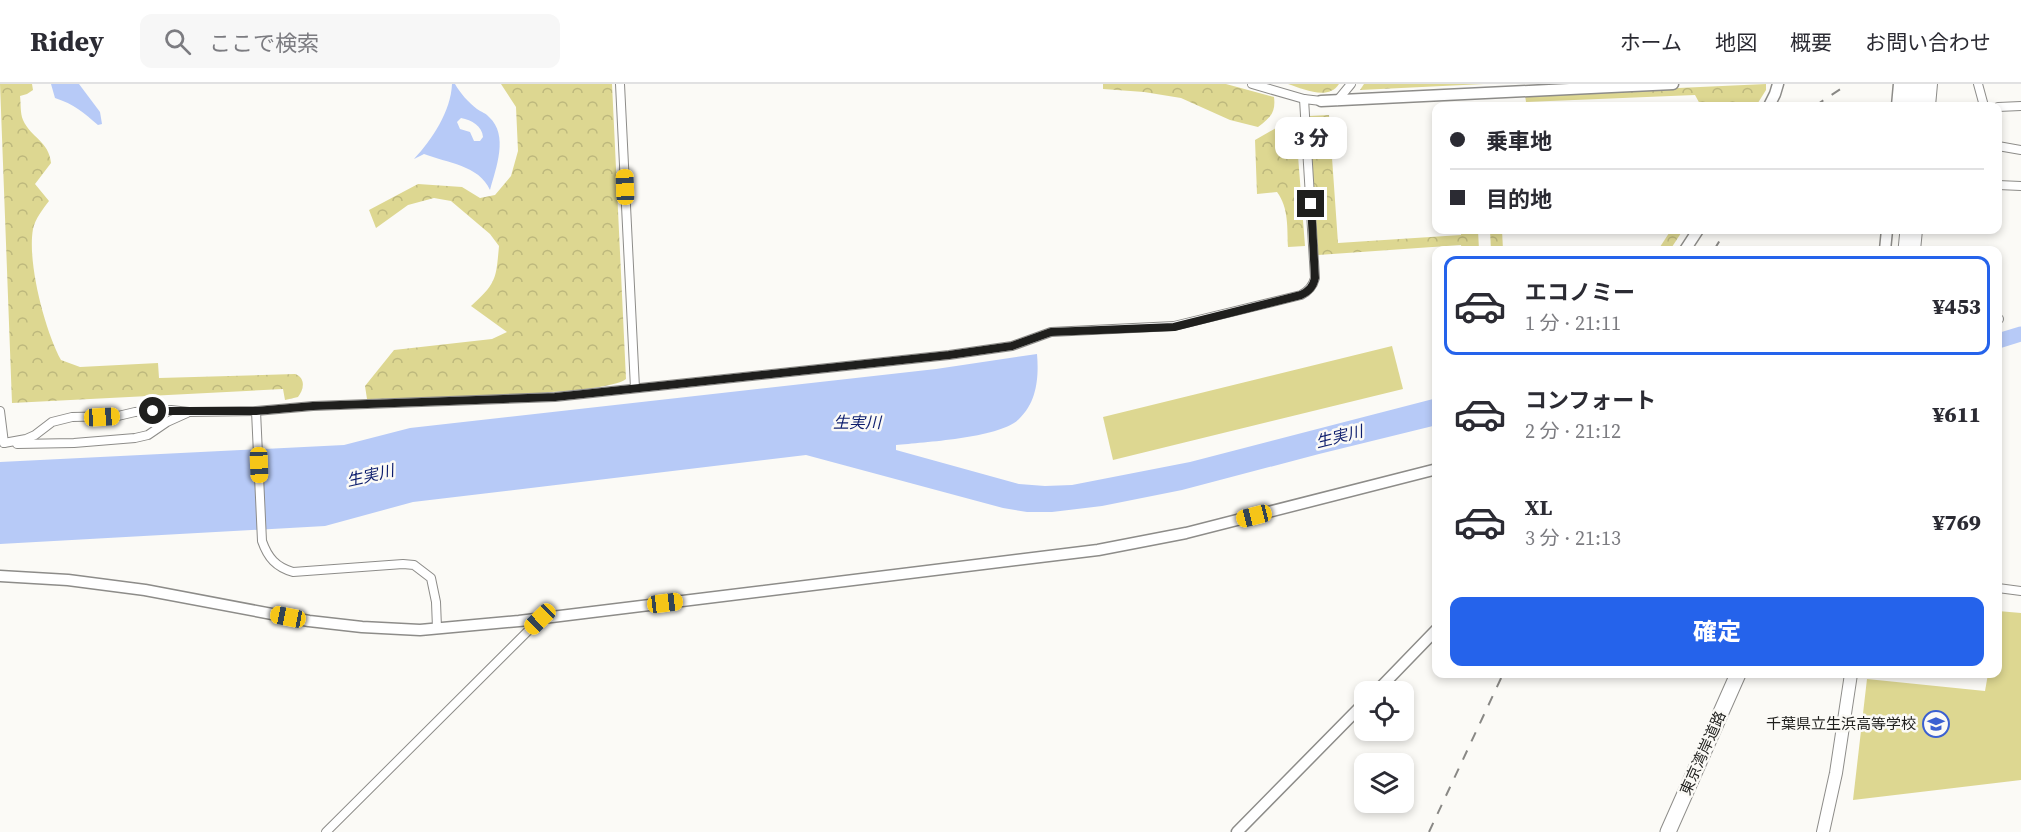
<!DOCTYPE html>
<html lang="ja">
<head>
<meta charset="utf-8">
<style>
  :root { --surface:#fff; --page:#f7f7f7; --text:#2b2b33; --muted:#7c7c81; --line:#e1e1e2; --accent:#2563eb }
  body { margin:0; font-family:"Source Serif 4","Noto Sans JP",serif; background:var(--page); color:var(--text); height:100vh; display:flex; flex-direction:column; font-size:22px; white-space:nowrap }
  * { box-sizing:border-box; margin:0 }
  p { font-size:20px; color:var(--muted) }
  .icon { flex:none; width:33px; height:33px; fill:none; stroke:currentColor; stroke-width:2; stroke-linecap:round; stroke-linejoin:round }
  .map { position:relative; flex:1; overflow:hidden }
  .side { position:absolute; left:1432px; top:162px; width:570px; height:432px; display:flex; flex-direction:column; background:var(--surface); border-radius:12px; box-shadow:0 3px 9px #0003 }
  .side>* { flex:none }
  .guide { position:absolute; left:1432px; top:18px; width:570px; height:132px; border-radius:12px; box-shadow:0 3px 9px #0003; display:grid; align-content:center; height:132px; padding:0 18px; background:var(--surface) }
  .tools { position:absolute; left:1354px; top:597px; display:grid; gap:12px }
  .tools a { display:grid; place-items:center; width:60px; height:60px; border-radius:12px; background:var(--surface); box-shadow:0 3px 9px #0003; font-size:30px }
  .end { position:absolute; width:27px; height:27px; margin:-14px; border:8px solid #1f1f1d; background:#fff; box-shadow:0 0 0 3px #fff }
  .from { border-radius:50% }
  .bubble { position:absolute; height:42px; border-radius:12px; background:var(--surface); box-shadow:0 3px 9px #0003; font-size:20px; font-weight:800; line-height:42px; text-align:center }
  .car { position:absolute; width:18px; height:36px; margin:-18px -9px; border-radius:8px; box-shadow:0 0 4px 2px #0007; background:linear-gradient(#f5c518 24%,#345 0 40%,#f5c518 0 76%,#345 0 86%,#f5c518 0) }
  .guide b { display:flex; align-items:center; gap:21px; height:57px; font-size:22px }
  .guide b+b { border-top:2px solid var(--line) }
  .guide i { width:15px; height:15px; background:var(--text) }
  ul { padding:10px 0 0; list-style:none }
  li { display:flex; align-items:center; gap:18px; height:99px; margin:0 12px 9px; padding:0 6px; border:3px solid transparent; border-radius:12px }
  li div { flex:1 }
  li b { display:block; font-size:22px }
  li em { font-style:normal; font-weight:800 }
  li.current { border-color:var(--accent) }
  li>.icon { width:54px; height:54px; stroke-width:1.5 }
  .button { display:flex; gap:12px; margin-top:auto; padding:12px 18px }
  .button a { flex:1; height:69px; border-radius:12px; background:var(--accent); color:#fff; font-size:24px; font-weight:800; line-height:69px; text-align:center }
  header { display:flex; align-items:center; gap:36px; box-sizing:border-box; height:84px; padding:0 30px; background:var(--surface); border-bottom:2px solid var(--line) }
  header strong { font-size:28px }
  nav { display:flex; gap:33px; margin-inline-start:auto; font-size:21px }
  .search { width:420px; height:54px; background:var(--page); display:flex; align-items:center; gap:15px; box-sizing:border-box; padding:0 21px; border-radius:12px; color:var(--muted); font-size:22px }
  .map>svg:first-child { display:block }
</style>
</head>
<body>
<header>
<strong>Ridey</strong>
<div class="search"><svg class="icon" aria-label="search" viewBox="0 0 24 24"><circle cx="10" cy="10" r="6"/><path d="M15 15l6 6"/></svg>ここで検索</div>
<nav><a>ホーム</a><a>地図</a><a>概要</a><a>お問い合わせ</a></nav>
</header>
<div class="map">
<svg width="2021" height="748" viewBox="0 0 2021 748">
  <defs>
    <pattern id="forest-crowns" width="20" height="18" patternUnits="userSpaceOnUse" patternTransform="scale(1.5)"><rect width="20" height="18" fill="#ddd791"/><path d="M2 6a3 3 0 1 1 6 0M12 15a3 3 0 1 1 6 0" fill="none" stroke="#bdb87d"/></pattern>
  </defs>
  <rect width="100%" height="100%" fill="#fbfaf6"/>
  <g fill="url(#forest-crowns)">
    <path d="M0 0H32L33 6 27 10 20 12C21 19 20 29 23 36 31 54 49 57 51 79L35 100 49 117C43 125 35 135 33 145 27 178 45 247 61 276L80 283 158 279 159 294 295 290C306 294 304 305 298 313L285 316 283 305 12 319Z"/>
    <path d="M501 0H612L626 295C607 312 405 314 367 315L365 302 394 266 492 255 507 248 471 222C497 199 496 194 499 162L490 150 451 117 434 114 408 121 376 144 369 126 418 100 462 103 480 114 495 111 511 92 518 67 516 23Z"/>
    <path d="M1103 0H1226L1274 13C1276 29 1270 34 1258 43L1230 36 1181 14 1144 8 1103 5Z"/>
    <path d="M1288 0H1339C1328 17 1304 5 1288 0Z"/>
    <path d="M1364 0H1484L1360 6Z"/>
    <path d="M1766 0V6L1756 22H1701L1695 11 1526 18 1525 11Z"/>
    <path d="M1329 31 1338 159 1461 151V146H1478L1479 166H1462L1461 161 1318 171 1309 32Z"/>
    <path d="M1295 33 1305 162 1288 163C1287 144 1289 124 1277 108L1257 110 1255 56Z"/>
    <path d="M1490 146H1502L1503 166H1491Z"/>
    <path d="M1671 146H1683L1670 166H1658Z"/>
  </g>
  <g fill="#ddd791">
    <path d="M1392 262 1403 305 1113 376 1103 333Z"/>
    <path d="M1998 527 2021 529V696L1853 716 1867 595 1985 607 1988 590H1998Z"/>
  </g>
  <g fill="#b7caf7" fill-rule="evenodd">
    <path d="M51 0H79L100 28 102 40 98 41C84 29 74 20 55 14Z"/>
    <path d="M452 0H455C460 9 469 19 477 25 481 28 486 29 489 33 509 51 496 84 490 106 479 81 447 79 424 70L414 75C432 56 451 27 452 0ZM461 34C472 36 482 42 483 53L480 57H474L470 48 460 45 457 38Z"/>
    <path d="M1037 270C1039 293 1037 318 1019 335 1000 354 924 358 896 361V366L1019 400 1045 402 1072 401 1190 378 1437 314V341L1319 370 1182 406 1102 422 1052 428H1027L1003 424 806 371 413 418 325 442 0 460V378L344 361 410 344 936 285Z"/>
  </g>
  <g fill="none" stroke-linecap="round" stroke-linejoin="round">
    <path stroke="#b7caf7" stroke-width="15" d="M1998 257 2021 250"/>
    <defs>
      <g id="street">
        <path d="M620 0 635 304"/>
        <path d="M1252 0 1304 15 1321 17"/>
        <path d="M1978 0 1984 22"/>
        <path d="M1337 17 1351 0"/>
        <path d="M1931 22 1933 0"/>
        <path d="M1998 23 2021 22"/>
        <path d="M1998 62 2021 66"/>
        <path d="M1998 101 2021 102"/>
        <path d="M1916 166 1918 146"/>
        <path d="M1998 235H1999"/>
        <path d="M0 327 4 359"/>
        <path d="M256 327 262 457C268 474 276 483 293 488L403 480 414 481 431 494 436 518 437 544"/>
        <path d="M4 359 26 355 35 351 52 338 72 333 118 332 135 328 171 326 189 328 256 327 313 322 555 313 949 271 1012 262 1051 248 1174 242 1301 211C1309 207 1313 202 1315 194L1304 15"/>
        <path d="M17 360 74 359 135 354 148 351 167 338 187 329"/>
        <path d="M1998 504 2021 507"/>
        <path d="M326 748 540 535"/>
      </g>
      <g id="secondary">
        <path d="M1321 17 1673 0"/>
        <path d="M1769 22 1775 10 1778 0"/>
        <path d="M1897 22 1899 0"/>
        <path d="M1685 166 1698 146"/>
        <path d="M1885 166 1887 146"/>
        <path d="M0 492 68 496 145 506 309 537 362 543 420 546 519 537 1098 466 1186 449 1437 385"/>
        <path d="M1376 608 1437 545"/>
        <path d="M1237 748 1365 618"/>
      </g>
      <path id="primary" d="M1823 748 1836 689 1851 590"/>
      <g id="highway">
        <path d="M1908 22 1910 0"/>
        <path d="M1920 22 1923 0"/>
        <path d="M1906 166 1908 146"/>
        <path d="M1668 748 1738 590"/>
      </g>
    </defs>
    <use href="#street" stroke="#8d8c89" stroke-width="10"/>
    <use href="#secondary" stroke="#8d8c89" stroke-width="13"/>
    <use href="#primary" stroke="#8d8c89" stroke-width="14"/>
    <use href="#highway" stroke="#8d8c89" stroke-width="17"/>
    <use href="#street" stroke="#fff" stroke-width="8"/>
    <use href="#secondary" stroke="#fff" stroke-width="10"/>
    <use href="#primary" stroke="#fff" stroke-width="12"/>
    <use href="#highway" stroke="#fff" stroke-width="15"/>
    <g stroke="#898885" stroke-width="2" stroke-dasharray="10 10" stroke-linecap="butt">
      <path d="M1815 22 1848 0"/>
      <path d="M1714 166 1726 146"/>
      <path d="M1429 748 1503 590"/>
    </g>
  </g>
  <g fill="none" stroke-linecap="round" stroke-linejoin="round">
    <path stroke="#1f1f1d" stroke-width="8" d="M153 327H256L313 322 555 313 949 271 1012 262 1051 248 1174 243 1301 211C1309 207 1313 203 1315 194L1311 120"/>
  </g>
  <defs>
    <symbol id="school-ring" viewBox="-11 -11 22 22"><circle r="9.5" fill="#fbfaf6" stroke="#3b60d1" stroke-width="1.5"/><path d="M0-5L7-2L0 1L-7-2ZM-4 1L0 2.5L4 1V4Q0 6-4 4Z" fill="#3b60d1"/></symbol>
  </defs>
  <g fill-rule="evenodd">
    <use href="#school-ring" x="1921" y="625" width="30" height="30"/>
  </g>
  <g text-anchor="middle" stroke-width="5" stroke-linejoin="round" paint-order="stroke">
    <g font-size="15" fill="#1f1f1d" stroke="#fbfaf6" text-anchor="end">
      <text x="1916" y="645">千葉県立生浜高等学校</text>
    </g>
    <g font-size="15" fill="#1f1f1d" stroke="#fbfaf6">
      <text transform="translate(1703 669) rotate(-66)" y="5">東京湾岸道路</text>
    </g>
    <g font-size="16" font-style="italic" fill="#0c1d6d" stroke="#fbfaf6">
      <text x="857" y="344">生実川</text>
      <text transform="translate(1339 352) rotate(-14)" y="6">生実川</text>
      <text transform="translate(370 391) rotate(-13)" y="6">生実川</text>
    </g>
  </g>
</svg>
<div class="tools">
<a><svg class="icon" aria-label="locate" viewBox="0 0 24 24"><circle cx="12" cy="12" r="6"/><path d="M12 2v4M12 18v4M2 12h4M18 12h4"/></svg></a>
<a><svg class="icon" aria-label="layers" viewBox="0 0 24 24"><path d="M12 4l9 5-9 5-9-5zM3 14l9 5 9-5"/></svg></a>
</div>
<i class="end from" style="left:153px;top:327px"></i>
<i class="end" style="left:1311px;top:120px"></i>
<div class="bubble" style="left:1275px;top:33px;width:72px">3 分</div>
<i class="car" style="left:625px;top:103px;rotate:358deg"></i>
<i class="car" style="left:102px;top:333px;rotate:87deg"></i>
<i class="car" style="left:259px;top:381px;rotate:178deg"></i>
<i class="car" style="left:1254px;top:432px;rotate:256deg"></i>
<i class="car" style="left:665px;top:519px;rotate:83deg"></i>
<i class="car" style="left:288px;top:533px;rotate:281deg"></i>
<i class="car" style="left:540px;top:535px;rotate:226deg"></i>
<div class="guide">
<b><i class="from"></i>乗車地</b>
<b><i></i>目的地</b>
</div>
<section class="side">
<ul>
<li class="current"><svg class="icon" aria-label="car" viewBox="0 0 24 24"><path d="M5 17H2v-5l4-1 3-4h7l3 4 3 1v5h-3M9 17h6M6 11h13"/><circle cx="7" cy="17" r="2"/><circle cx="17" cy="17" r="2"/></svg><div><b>エコノミー</b><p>1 分 · 21:11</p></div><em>¥453</em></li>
<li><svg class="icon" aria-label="car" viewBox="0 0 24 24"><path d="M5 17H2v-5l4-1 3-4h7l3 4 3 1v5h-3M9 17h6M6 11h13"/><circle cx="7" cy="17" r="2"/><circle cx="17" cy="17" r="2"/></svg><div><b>コンフォート</b><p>2 分 · 21:12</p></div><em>¥611</em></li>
<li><svg class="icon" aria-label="car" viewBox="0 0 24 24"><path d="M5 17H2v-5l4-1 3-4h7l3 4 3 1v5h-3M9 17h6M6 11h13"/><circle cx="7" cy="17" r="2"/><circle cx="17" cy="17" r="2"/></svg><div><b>XL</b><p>3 分 · 21:13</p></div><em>¥769</em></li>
</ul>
<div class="button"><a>確定</a></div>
</section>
</div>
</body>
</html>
